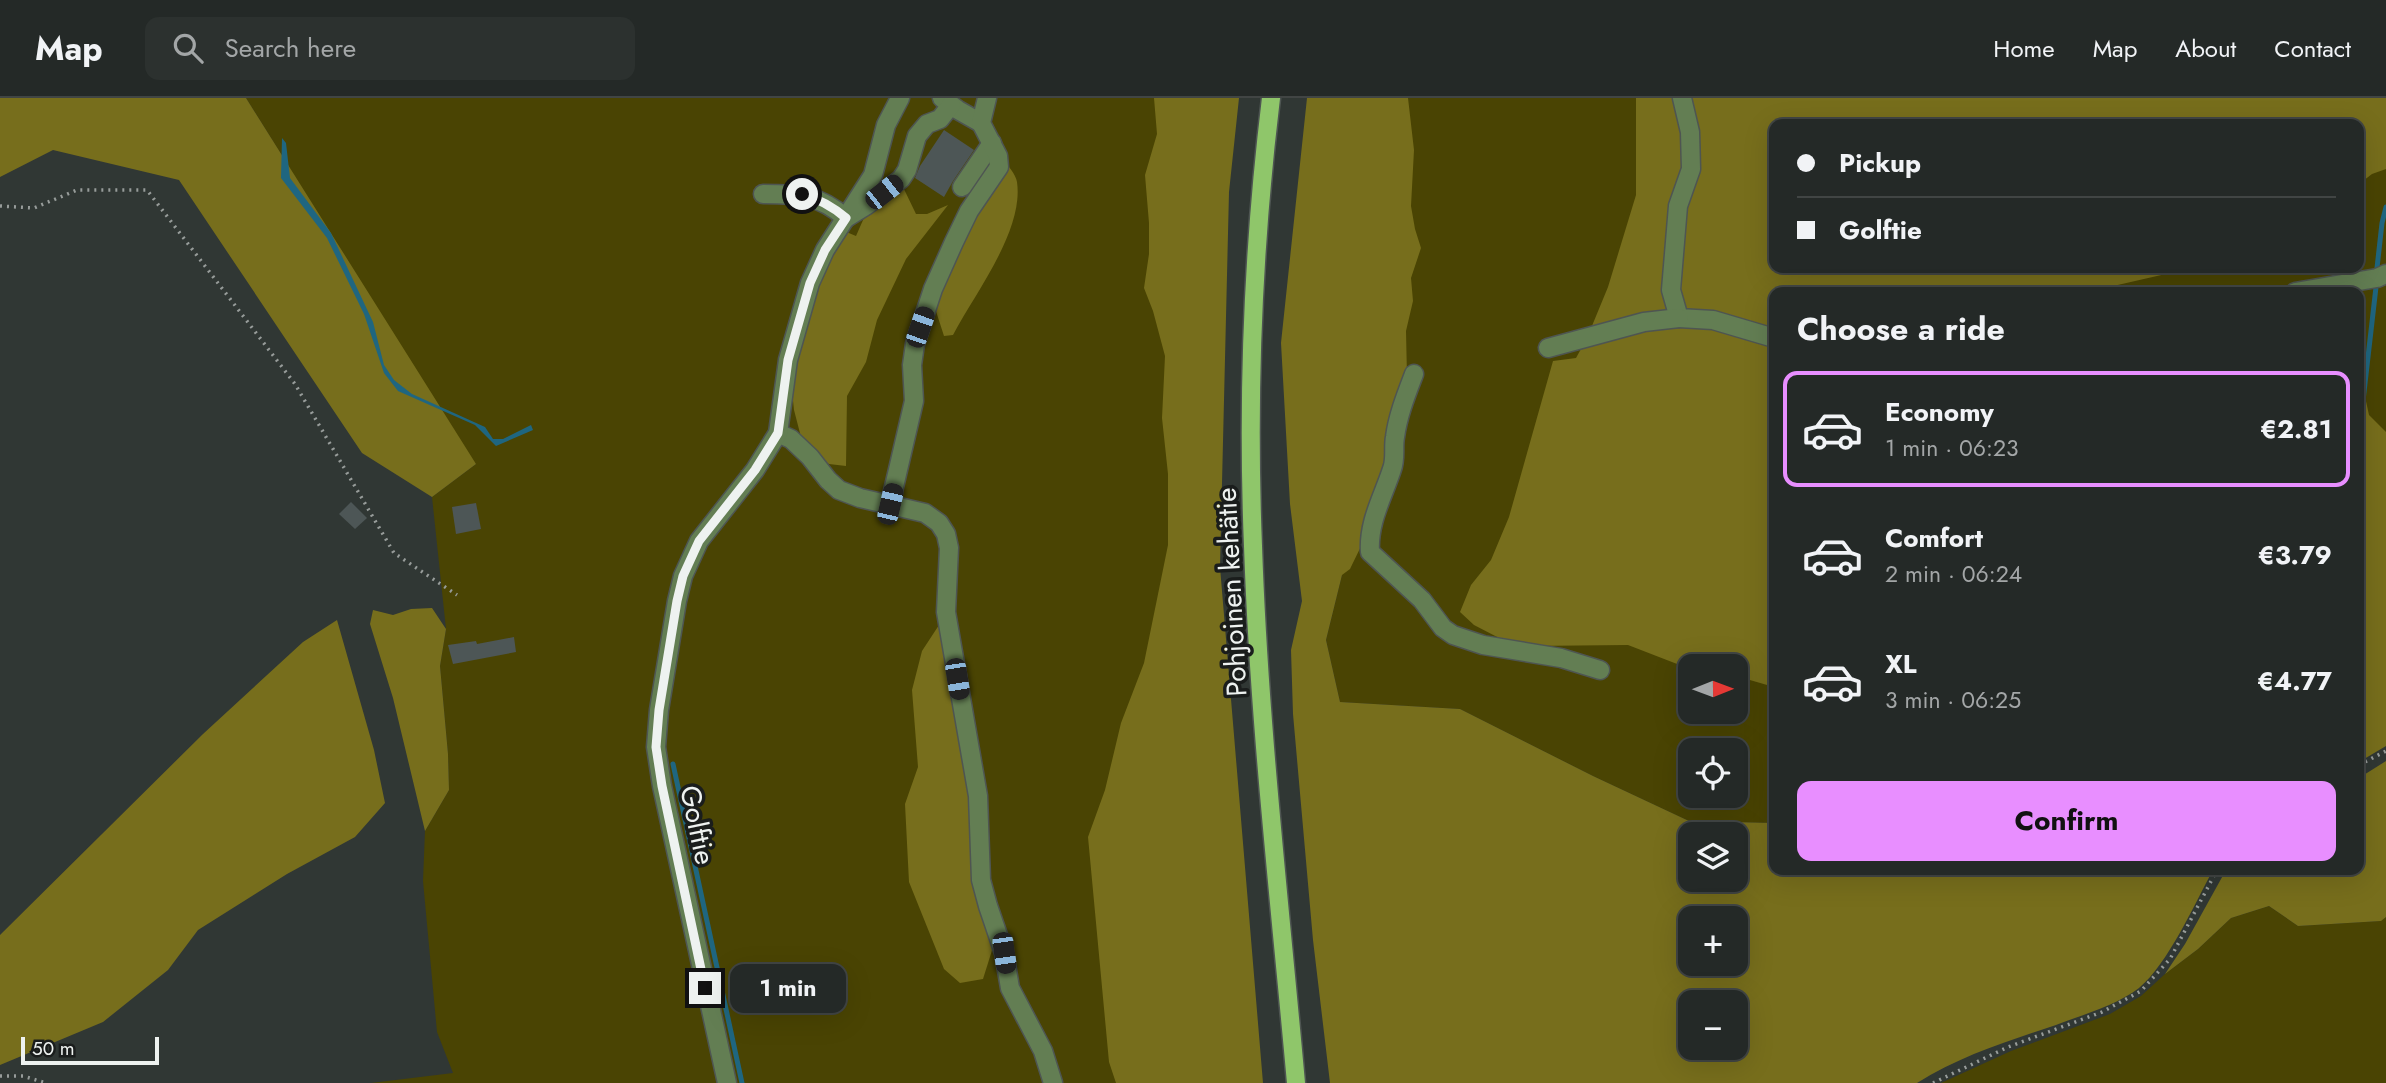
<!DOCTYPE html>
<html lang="en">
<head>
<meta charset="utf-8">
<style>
  :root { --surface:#242927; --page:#2c312f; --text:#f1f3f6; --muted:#a3a6a7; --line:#414544; --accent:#e88eff }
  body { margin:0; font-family:Jost,sans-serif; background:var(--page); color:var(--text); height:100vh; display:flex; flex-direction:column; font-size:26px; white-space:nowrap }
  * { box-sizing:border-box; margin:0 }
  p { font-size:23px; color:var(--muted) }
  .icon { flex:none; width:38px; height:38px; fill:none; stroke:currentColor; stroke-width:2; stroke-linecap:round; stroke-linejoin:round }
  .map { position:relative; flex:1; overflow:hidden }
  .details { position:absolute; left:1769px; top:189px; width:595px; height:588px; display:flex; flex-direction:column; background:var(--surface); border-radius:14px; box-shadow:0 7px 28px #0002,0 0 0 2px var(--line) }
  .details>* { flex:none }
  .guide { position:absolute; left:1769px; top:21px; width:595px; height:154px; border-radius:14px; box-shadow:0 7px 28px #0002,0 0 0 2px var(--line); display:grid; align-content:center; height:154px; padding:0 28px; background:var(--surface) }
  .needle { width:46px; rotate:89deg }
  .fabs { position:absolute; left:1678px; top:556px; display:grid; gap:14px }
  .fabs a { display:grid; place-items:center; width:70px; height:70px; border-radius:14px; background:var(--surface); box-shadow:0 7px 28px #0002,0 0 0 2px var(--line); font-size:35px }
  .scale { position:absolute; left:21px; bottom:18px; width:138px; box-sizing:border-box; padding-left:7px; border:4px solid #eef2f0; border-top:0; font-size:19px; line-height:24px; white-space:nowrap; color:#eef2f0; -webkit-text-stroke:5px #1a1d1c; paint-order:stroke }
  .end { position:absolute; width:32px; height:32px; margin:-16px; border:9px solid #eef2f0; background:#111; box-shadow:0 0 0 4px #111 }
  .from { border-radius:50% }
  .bubble { position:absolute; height:49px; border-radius:14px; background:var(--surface); box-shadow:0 7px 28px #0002,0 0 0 2px var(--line); font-size:23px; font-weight:700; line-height:49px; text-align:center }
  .car { position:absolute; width:21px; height:42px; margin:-21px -10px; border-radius:9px; box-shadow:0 0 5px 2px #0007; background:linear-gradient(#222 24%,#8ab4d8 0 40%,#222 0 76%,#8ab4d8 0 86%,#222 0) }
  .guide b { display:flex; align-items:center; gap:24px; height:66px; font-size:26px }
  .guide b+b { border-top:2px solid var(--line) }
  .guide i { width:18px; height:18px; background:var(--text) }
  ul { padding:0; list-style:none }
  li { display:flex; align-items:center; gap:21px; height:116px; margin:0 14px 10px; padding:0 14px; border:4px solid transparent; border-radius:14px }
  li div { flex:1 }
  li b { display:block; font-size:26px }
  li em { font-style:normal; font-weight:700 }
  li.on { border-color:var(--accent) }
  li>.icon { width:63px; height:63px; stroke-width:1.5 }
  h2 { padding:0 28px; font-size:32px; line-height:84px }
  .action { display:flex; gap:14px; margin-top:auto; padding:14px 28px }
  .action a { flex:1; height:80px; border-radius:14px; background:var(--accent); color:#111; font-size:28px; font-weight:700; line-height:80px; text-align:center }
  header { display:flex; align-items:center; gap:42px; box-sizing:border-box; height:98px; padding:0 35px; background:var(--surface); border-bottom:2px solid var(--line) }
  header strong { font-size:33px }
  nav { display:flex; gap:38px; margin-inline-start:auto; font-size:24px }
  .search { width:490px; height:63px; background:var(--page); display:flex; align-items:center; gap:18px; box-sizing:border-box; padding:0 24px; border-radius:14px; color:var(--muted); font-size:26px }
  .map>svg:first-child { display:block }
</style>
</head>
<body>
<header>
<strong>Map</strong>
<div class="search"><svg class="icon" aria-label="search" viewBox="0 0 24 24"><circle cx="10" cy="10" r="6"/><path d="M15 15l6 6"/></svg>Search here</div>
<nav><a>Home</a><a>Map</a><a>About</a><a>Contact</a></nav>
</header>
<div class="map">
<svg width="2386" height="985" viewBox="0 0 2386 985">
  <rect width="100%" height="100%" fill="#303734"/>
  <g fill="#4a4403" fill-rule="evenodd">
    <path d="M246 0H1193L1160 985H371L453 975 437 934 423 783 425 733 449 692 448 656 440 568 446 531 432 399 476 366 393 291 281 56Z"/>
    <path d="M1363 0H2386V382L2359 365V194H1774V725L1689 723 1593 678 1460 611 1340 604 1326 542 1342 477ZM1774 26H2359V170H1774ZM1690 569H1736V614H1690ZM1690 653H1736V698H1690Z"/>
    <path d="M2269 808 2298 828 2380 823 2386 819V985H1941L2011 953 2110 916 2141 898 2165 876 2198 851 2231 820Z"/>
  </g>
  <g fill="#776e1c" fill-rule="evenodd">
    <path d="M0 0H246L476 366 432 399 362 355 179 82 53 52 0 79Z"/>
    <path d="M1154 0H1239L1229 94 1220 469 1263 985H1116L1109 964 1088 739 1105 692 1121 625 1144 565 1168 447V376L1162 320 1165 258 1153 213 1144 190 1149 156V125L1145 77 1157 36Z"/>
    <path d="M1307 0H1408L1414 52 1411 108 1415 131 1421 150 1411 180 1413 203 1406 233 1407 279 1389 368 1367 436 1350 471 1342 477 1326 542 1340 604 1460 611 1593 678 1689 723 1774 725V772H2213C2195 805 2168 866 2139 890 2117 907 2082 917 2056 927 2008 943 1960 958 1917 985H1330L1313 842 1293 616 1291 552 1302 503 1290 406 1281 245ZM1690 737H1736V782H1690ZM1690 821H1736V866H1690ZM1690 905H1736V950H1690Z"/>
    <path d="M1636 0H2386V71L2372 76 2359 86V26H1774V170H2192L2087 194H1774V589L1736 578V569H1690V571L1628 547 1529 548 1501 541 1474 527 1460 514 1471 487 1491 462 1509 419 1553 263 1576 260 1587 240 1608 189 1636 97Z"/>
    <path d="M1003 61C1007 67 1016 76 1017 84 1024 133 975 195 953 237L944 238 933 204Z"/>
    <path d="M902 87 916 116H927L948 107 906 161 877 222 866 264 847 298 846 368 829 366 815 359 802 343 794 312 791 284 813 195 844 133 856 138 867 113Z"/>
    <path d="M2359 271 2369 317 2386 334V648L2359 664Z"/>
    <path d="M432 510 446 531 440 568 448 656 449 692 425 733 393 600 370 526 373 512 393 517 411 511Z"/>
    <path d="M337 522 374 652 385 705 355 739 287 776 198 832 168 872 103 924 0 967V837L203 636 303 544Z"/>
    <path d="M939 527 970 691 994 846 983 881 960 885 944 871 909 784 905 706 918 669 912 592 922 553Z"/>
    <path d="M2386 663V819L2381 823 2298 828 2269 808 2231 820 2198 851 2165 876 2185 846 2226 772H2359V680Z"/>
  </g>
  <path fill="#1f6680" d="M282 40 286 45 290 80 331 135 373 224 384 267 394 282 412 296 485 329 493 341H503L531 327 533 332 496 348 475 327 398 293 384 275 364 216 327 140 281 80Z"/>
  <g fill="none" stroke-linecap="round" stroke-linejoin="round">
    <g stroke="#1f6680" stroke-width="5">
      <path d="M2377 170 2382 125 2386 109"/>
      <path d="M2359 338 2376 189"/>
      <path d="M673 666 742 985"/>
    </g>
  </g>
  <g fill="#4d5656">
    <path d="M944 32 974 52 953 83 944 99 915 80 920 68Z"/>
    <path d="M351 404 367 420 355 431 339 416Z"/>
    <path d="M476 405 481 431 456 436 452 409Z"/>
    <path d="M514 539 516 554 453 566 448 547 476 543 477 546Z"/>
  </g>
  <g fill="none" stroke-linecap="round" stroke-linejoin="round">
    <defs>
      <g id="minor">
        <path d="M942 0 958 12 981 25"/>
        <path d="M1682 0 1690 34 1691 71 1678 108 1671 192 1679 220 1713 222 1774 240"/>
        <path d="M962 89 992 45"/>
        <path d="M763 96C799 96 818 96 846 120L867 107 901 81 907 72 917 38 927 26 940 21 951 7"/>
        <path d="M2295 194 2377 180 2386 176"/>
        <path d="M1548 250 1644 224 1679 220"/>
        <path d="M1414 276C1406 297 1398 317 1395 339 1393 349 1396 361 1392 371 1383 399 1368 424 1370 454L1422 502 1443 530 1453 537 1483 547 1561 560 1600 572"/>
        <path d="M778 335 791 341 810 359 828 382 839 392 860 400 925 415 939 425 946 436 949 450 946 514 978 698 981 782 988 808 1004 855 1010 890 1043 953 1053 985"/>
        <path d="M890 406 914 303 912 267 915 246 933 191 954 144 969 113 999 69 998 58 981 25 987 0"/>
        <path d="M727 985 662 688 656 649 659 612 677 503 683 478 699 443 755 372 778 335 788 262 810 185 825 152 873 77 886 27 900 0"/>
      </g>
      <path id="major" d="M1271 0C1253 148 1247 299 1253 448 1259 627 1280 806 1296 985"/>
    </defs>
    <use href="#minor" stroke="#4e5552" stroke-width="21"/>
    <use href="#major" stroke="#4e5552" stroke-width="21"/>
    <g stroke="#979c9a" stroke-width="3.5" stroke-dasharray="2 5" stroke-linecap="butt">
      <path d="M0 108 34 110 77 92H147L295 286 394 455 457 497"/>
      <path d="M2359 667 2386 653"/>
      <path d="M0 978H23L46 985"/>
      <path d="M1933 985 2008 949 2102 914 2141 893 2170 861 2217 772"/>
    </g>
    <use href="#minor" stroke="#637e53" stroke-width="18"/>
    <use href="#major" stroke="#8fc66a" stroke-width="18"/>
  </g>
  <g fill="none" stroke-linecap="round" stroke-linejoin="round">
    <path stroke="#eef2f0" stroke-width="9" d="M705 890 662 688 656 649 659 612 677 503 683 478 699 443 755 372 778 335 788 262 810 185 825 152 846 120C832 108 819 101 802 96"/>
  </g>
  <g text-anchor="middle" stroke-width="7" stroke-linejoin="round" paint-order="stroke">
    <g font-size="28" fill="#eef2f0" stroke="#1a1d1c">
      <text transform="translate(1231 494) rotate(-93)" y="10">Pohjoinen kehätie</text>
      <text transform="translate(698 727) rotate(78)" y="10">Golftie</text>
    </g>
  </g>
</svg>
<div class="fabs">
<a><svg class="needle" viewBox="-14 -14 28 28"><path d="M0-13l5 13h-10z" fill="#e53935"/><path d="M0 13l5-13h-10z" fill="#a3a6a7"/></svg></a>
<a><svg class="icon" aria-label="locate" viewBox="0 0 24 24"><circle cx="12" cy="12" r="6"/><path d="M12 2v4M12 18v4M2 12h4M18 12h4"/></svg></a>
<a><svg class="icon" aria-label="layers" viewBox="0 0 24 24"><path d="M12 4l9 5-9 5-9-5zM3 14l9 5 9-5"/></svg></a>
<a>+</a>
<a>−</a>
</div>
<div class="scale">50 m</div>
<i class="end from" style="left:802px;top:96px"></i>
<i class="end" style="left:705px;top:890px"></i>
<div class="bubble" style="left:730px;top:866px;width:116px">1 min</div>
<i class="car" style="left:884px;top:94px;rotate:52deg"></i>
<i class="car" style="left:920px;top:229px;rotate:19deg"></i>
<i class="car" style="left:890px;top:406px;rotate:13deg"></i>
<i class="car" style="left:957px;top:581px;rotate:171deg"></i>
<i class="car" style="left:1004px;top:855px;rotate:172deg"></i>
<div class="guide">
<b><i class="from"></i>Pickup</b>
<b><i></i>Golftie</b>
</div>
<section class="details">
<h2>Choose a ride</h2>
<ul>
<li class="on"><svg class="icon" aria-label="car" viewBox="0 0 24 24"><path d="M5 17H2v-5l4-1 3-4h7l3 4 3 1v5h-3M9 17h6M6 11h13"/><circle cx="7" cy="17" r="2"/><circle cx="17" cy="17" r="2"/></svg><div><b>Economy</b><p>1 min · 06:23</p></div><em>€2.81</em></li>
<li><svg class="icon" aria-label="car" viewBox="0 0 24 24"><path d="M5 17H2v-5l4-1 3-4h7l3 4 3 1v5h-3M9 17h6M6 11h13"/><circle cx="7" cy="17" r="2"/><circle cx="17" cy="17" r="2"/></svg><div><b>Comfort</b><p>2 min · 06:24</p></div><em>€3.79</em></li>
<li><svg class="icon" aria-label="car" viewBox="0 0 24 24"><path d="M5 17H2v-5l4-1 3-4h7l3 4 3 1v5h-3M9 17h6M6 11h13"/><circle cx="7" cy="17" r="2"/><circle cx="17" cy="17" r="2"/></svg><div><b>XL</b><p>3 min · 06:25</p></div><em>€4.77</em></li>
</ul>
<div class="action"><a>Confirm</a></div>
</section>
</div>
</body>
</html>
